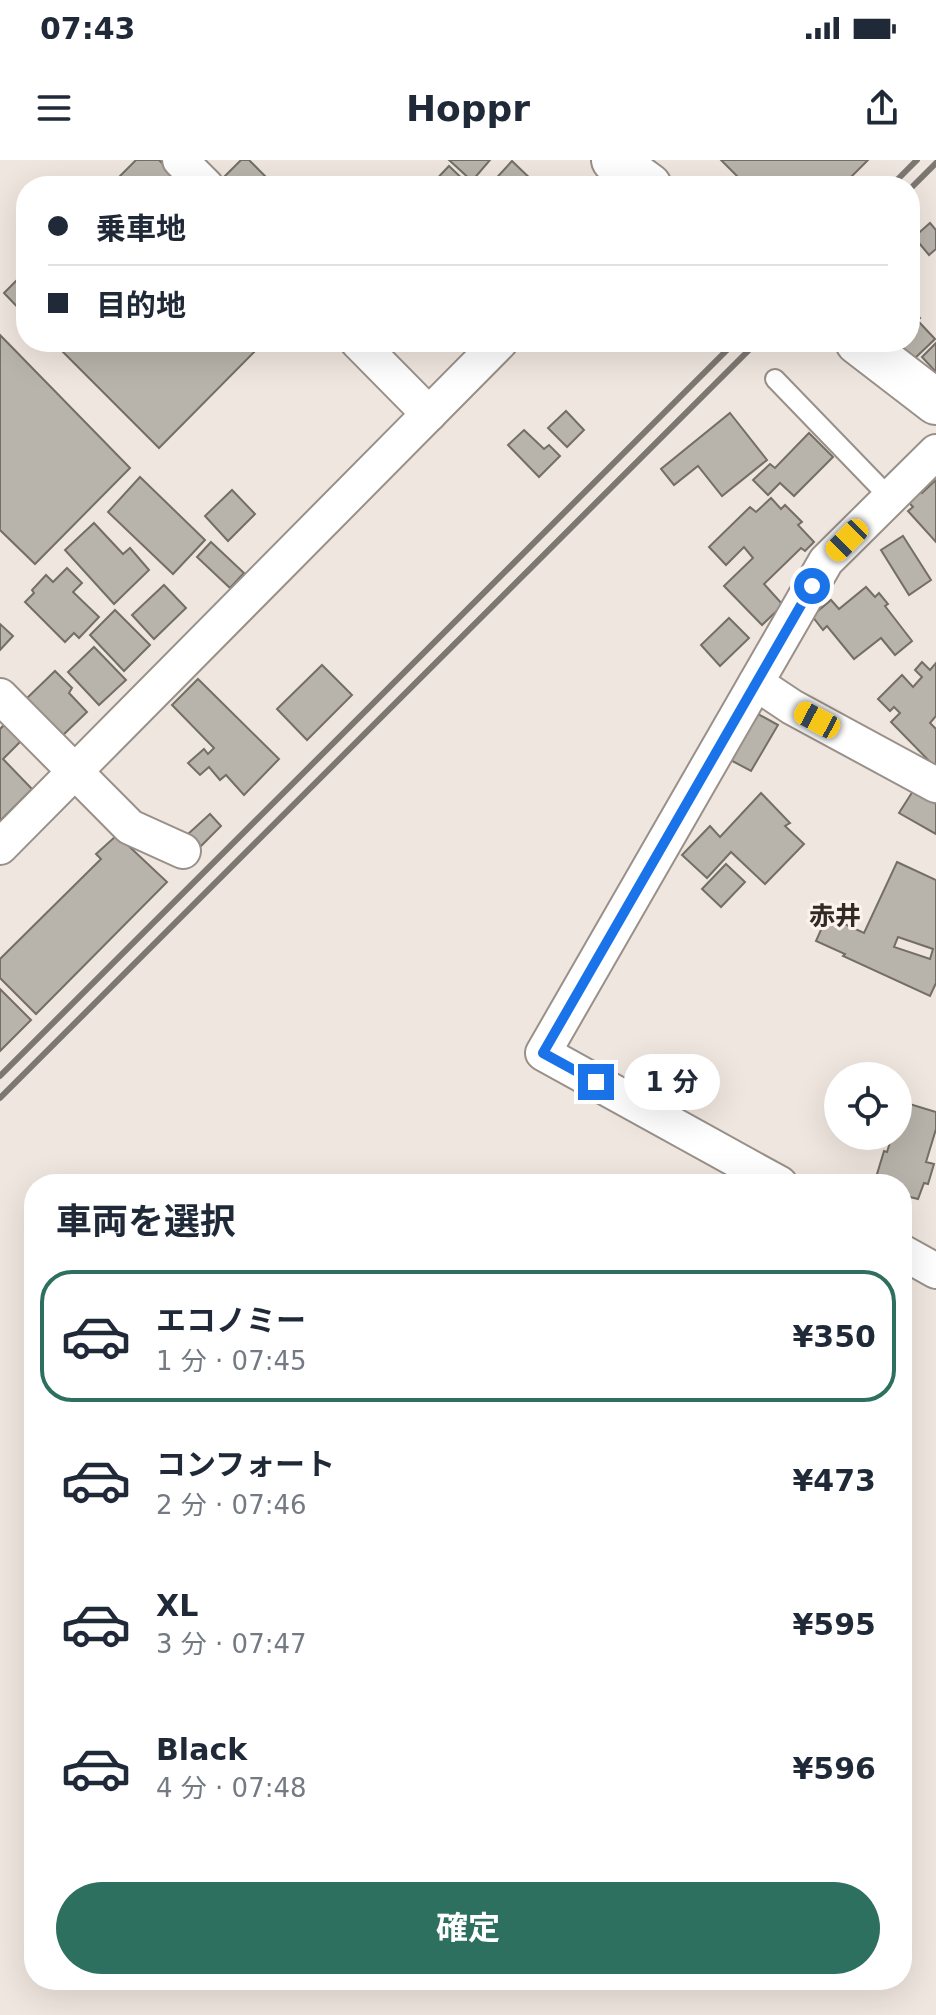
<!DOCTYPE html>
<html lang="ja">
<head>
<meta charset="utf-8">
<style>
  :root { --surface:#fff; --page:#f6f6f7; --text:#1f2937; --muted:#747a83; --line:#e0e1e3; --accent:#2e705f }
  body { margin:0; font-family:"DejaVu Sans","Noto Sans JP",sans-serif; background:var(--page); color:var(--text); height:100vh; display:flex; flex-direction:column; font-size:30px; white-space:nowrap }
  * { box-sizing:border-box; margin:0 }
  p { font-size:26px; color:var(--muted) }
  .icon { flex:none; width:44px; height:44px; fill:none; stroke:currentColor; stroke-width:2; stroke-linecap:round; stroke-linejoin:round }
  .map { position:relative; flex:1; overflow:hidden }
  .details { position:absolute; left:24px; top:1014px; width:888px; height:816px; display:flex; flex-direction:column; background:var(--surface); border-radius:32px; box-shadow:0 8px 32px #0002 }
  .details>* { flex:none }
  .hud { position:absolute; left:16px; top:16px; width:904px; height:176px; border-radius:32px; box-shadow:0 8px 32px #0002; display:grid; align-content:center; height:176px; padding:0 32px; background:var(--surface) }
  .buttons { position:absolute; left:824px; top:902px; display:grid; gap:16px }
  .buttons a { display:grid; place-items:center; width:88px; height:88px; border-radius:50%; background:var(--surface); box-shadow:0 8px 32px #0002; font-size:40px }
  .end { position:absolute; width:36px; height:36px; margin:-18px; border:10px solid #1a73e8; background:#fff; box-shadow:0 0 0 4px #fff }
  .from { border-radius:50% }
  .bubble { position:absolute; height:56px; border-radius:28px; background:var(--surface); box-shadow:0 8px 32px #0002; font-size:26px; font-weight:700; line-height:56px; text-align:center }
  .car { position:absolute; width:24px; height:48px; margin:-24px -12px; border-radius:10px; box-shadow:0 0 6px 2px #0007; background:linear-gradient(#f5c518 24%,#345 0 40%,#f5c518 0 76%,#345 0 86%,#f5c518 0) }
  .hud b { display:flex; align-items:center; gap:28px; height:76px; font-size:30px }
  .hud b+b { border-top:2px solid var(--line) }
  .hud i { width:20px; height:20px; background:var(--text) }
  ul { padding:0; list-style:none }
  li { display:flex; align-items:center; gap:24px; height:132px; margin:0 16px 12px; padding:0 16px; border:4px solid transparent; border-radius:32px }
  li div { flex:1 }
  li b { display:block; font-size:30px }
  li em { font-style:normal; font-weight:700 }
  li.current { border-color:var(--accent) }
  li>.icon { width:72px; height:72px; stroke-width:1.5 }
  h2 { padding:0 32px; font-size:36px; line-height:96px }
  .action { display:flex; gap:16px; margin-top:auto; padding:16px 32px }
  .action a { flex:1; height:92px; border-radius:48px; background:var(--accent); color:#fff; font-size:32px; font-weight:700; line-height:92px; text-align:center }
  .status { display:flex; justify-content:space-between; align-items:center; height:56px; padding:0 40px; background:var(--surface); direction:ltr }
  .status svg { height:22px; fill:currentColor }
  header { display:flex; justify-content:space-between; align-items:center; height:104px; padding:0 32px; background:var(--surface); font-size:36px; font-weight:700 }
  .map>svg:first-child { display:block }
</style>
</head>
<body>
<div class="status"><b>07:43</b><svg viewBox="0 0 49 12"><path d="M0 12V9h3v3zM5 12V6h3v6zM10 12V3h3v9zM15 12V0h3v12zM26 1h20v11H26zM47 4h2v5h-2z"/></svg></div>
<header><svg class="icon" aria-label="menu" viewBox="0 0 24 24"><path d="M4 6h16M4 12h16M4 18h16"/></svg>Hoppr<svg class="icon" aria-label="share" viewBox="0 0 24 24"><path d="M12 15V3M7 8l5-5 5 5M5 13v7h14v-7"/></svg></header>
<div class="map">
<svg width="936" height="1855" viewBox="0 0 936 1855">
  <rect width="100%" height="100%" fill="#efe6df"/>
  <g fill="#b9b4ab" stroke="#736e66" stroke-width="2" fill-rule="evenodd">
    <path d="M136 0H159L185 26H110Z"/>
    <path d="M241 0H249L266 17 258 26H232L223 18Z"/>
    <path d="M449 0H490L472 21Z"/>
    <path d="M721 0H868L842 26H747Z"/>
    <path d="M512 1 538 26H489Z"/>
    <path d="M449 6 470 26H430Z"/>
    <path d="M930 63 936 70V89L929 95 914 77Z"/>
    <path d="M26 111V156L4 133Z"/>
    <path d="M910 148 920 158 910 168Z"/>
    <path d="M919 162 935 179 913 200 897 183 910 182V170Z"/>
    <path d="M0 175 130 308 35 404 0 370Z"/>
    <path d="M53 182H264L159 288Z"/>
    <path d="M457 182H475L466 191Z"/>
    <path d="M936 183V212L922 197Z"/>
    <path d="M566 251 584 270 567 287 548 268Z"/>
    <path d="M730 253 767 300 722 336 698 306 674 325 661 309Z"/>
    <path d="M524 270 544 289 549 285 560 296 539 317 508 285Z"/>
    <path d="M809 273 833 297 794 336 780 323 768 335 753 320 770 304 775 308Z"/>
    <path d="M140 317 205 380 173 414 108 352Z"/>
    <path d="M936 320V382L908 351 913 347 905 338 917 327 922 333Z"/>
    <path d="M232 330 255 354 228 381 205 356Z"/>
    <path d="M771 338 781 349 785 345 802 362 798 365 814 382 805 391 801 388 764 424 783 445 762 465 724 426 753 398 744 387 726 405 709 387 750 347 756 352Z"/>
    <path d="M94 363 123 394 130 388 149 410 114 444 65 390Z"/>
    <path d="M903 376 931 420 909 435 881 390Z"/>
    <path d="M211 382 244 413 230 428 197 397Z"/>
    <path d="M67 408 82 423 73 432 99 457 79 478 74 473 65 482 25 442 34 433 32 430 46 415 53 422Z"/>
    <path d="M164 425 186 448 154 479 132 455Z"/>
    <path d="M866 427 875 437 879 433 888 444 885 446 912 481 895 495 881 478 854 499 827 466 823 470 812 456 831 440 839 449Z"/>
    <path d="M115 450 150 485 124 511 90 475Z"/>
    <path d="M729 458 749 478 720 506 701 485Z"/>
    <path d="M0 464 13 476 0 490Z"/>
    <path d="M94 487 126 520 99 545 68 512Z"/>
    <path d="M922 502 930 510 936 503V556L930 563 936 569V608L891 562 900 553 894 547 890 551 878 539 902 515 913 527 922 517 915 510Z"/>
    <path d="M322 505 352 535 307 580 277 549Z"/>
    <path d="M55 511 72 528 69 533 87 552 61 577 25 540Z"/>
    <path d="M198 519 279 599 244 635 226 615 220 620 209 607 200 615 188 603 204 589 208 594 214 588 172 545Z"/>
    <path d="M749 549 778 565 751 611 723 596Z"/>
    <path d="M8 561 24 578 3 599 32 629 0 661V569Z"/>
    <path d="M913 631 936 644V674L899 653Z"/>
    <path d="M761 633 790 663 785 666 804 684 765 724 731 692 707 718 682 695 710 666 720 677Z"/>
    <path d="M210 654 221 666 200 687 188 674Z"/>
    <path d="M117 675 167 722 36 854 0 818V799L101 699 96 694Z"/>
    <path d="M897 702 936 720V823L930 836 843 796 845 794 816 781 827 756 864 773ZM898 777 933 789 930 799 894 787Z"/>
    <path d="M726 704 745 722 721 747 702 729Z"/>
    <path d="M0 829 31 860 0 891Z"/>
    <path d="M903 942 936 952V969L926 1002 934 1004 928 1024 924 1023 918 1039 902 1035V1024H874L884 991 887 992 892 976H898V957Z"/>
  </g>
  <g fill="none" stroke-linecap="round" stroke-linejoin="round">
    <defs>
      <path id="lane" d="M775 219 890 338"/>
      <g id="street">
        <path d="M180 0 206 26"/>
        <path d="M358 182 429 254"/>
        <path d="M756 523 792 547 936 625"/>
        <path d="M0 536 130 667 183 691"/>
        <path d="M0 687 500 182"/>
        <path d="M780 1024 543 893 826 401 936 292"/>
        <path d="M902 1092 936 1111"/>
      </g>
      <g id="secondary">
        <path d="M614 0 649 26"/>
        <path d="M858 182 936 242"/>
      </g>
    </defs>
    <use href="#lane" stroke="#989089" stroke-width="22"/>
    <use href="#street" stroke="#989089" stroke-width="38"/>
    <use href="#secondary" stroke="#989089" stroke-width="48"/>
    <use href="#lane" stroke="#fff" stroke-width="18"/>
    <use href="#street" stroke="#fff" stroke-width="34"/>
    <use href="#secondary" stroke="#fff" stroke-width="44"/>
    <g stroke="#7d7772" stroke-width="6">
      <path d="M891 26 917 0"/>
      <path d="M910 29 936 3"/>
      <path d="M0 916 735 182"/>
      <path d="M0 938 757 182"/>
    </g>
  </g>
  <g fill="none" stroke-linecap="round" stroke-linejoin="round">
    <path stroke="#1a73e8" stroke-width="10" d="M596 922 543 893 812 426"/>
  </g>
  <g text-anchor="middle" stroke-width="6" stroke-linejoin="round" paint-order="stroke">
    <g font-size="26" font-weight="bold" fill="#312a25" stroke="#fdf3ec">
      <text x="835" y="765">赤井</text>
    </g>
  </g>
</svg>
<div class="buttons">
<a><svg class="icon" aria-label="locate" viewBox="0 0 24 24"><circle cx="12" cy="12" r="6"/><path d="M12 2v4M12 18v4M2 12h4M18 12h4"/></svg></a>
</div>
<i class="end from" style="left:812px;top:426px"></i>
<i class="end" style="left:596px;top:922px"></i>
<div class="bubble" style="left:624px;top:894px;width:96px">1 分</div>
<i class="car" style="left:847px;top:380px;rotate:225deg"></i>
<i class="car" style="left:817px;top:560px;rotate:298deg"></i>
<div class="hud">
<b><i class="from"></i>乗車地</b>
<b><i></i>目的地</b>
</div>
<section class="details">
<h2>車両を選択</h2>
<ul>
<li class="current"><svg class="icon" aria-label="car" viewBox="0 0 24 24"><path d="M5 17H2v-5l4-1 3-4h7l3 4 3 1v5h-3M9 17h6M6 11h13"/><circle cx="7" cy="17" r="2"/><circle cx="17" cy="17" r="2"/></svg><div><b>エコノミー</b><p>1 分 · 07:45</p></div><em>¥350</em></li>
<li><svg class="icon" aria-label="car" viewBox="0 0 24 24"><path d="M5 17H2v-5l4-1 3-4h7l3 4 3 1v5h-3M9 17h6M6 11h13"/><circle cx="7" cy="17" r="2"/><circle cx="17" cy="17" r="2"/></svg><div><b>コンフォート</b><p>2 分 · 07:46</p></div><em>¥473</em></li>
<li><svg class="icon" aria-label="car" viewBox="0 0 24 24"><path d="M5 17H2v-5l4-1 3-4h7l3 4 3 1v5h-3M9 17h6M6 11h13"/><circle cx="7" cy="17" r="2"/><circle cx="17" cy="17" r="2"/></svg><div><b>XL</b><p>3 分 · 07:47</p></div><em>¥595</em></li>
<li><svg class="icon" aria-label="car" viewBox="0 0 24 24"><path d="M5 17H2v-5l4-1 3-4h7l3 4 3 1v5h-3M9 17h6M6 11h13"/><circle cx="7" cy="17" r="2"/><circle cx="17" cy="17" r="2"/></svg><div><b>Black</b><p>4 分 · 07:48</p></div><em>¥596</em></li>
</ul>
<div class="action"><a>確定</a></div>
</section>
</div>
</body>
</html>
